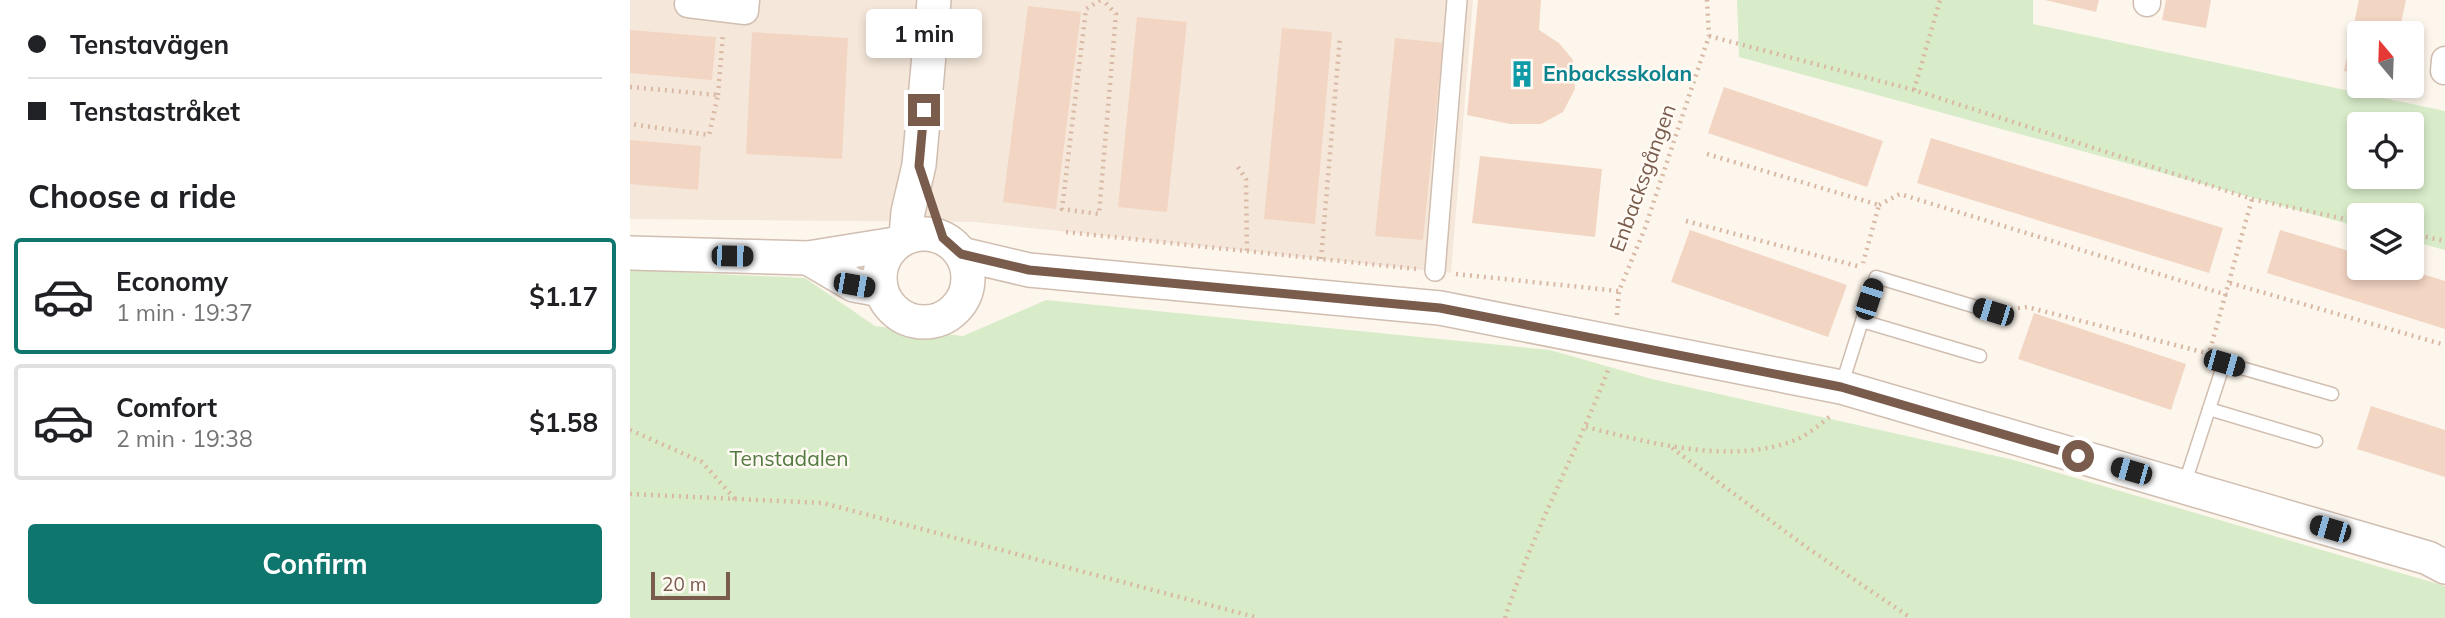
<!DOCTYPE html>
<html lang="en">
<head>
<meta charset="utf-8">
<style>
  :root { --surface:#fff; --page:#f6f6f6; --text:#202124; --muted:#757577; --line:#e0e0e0; --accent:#0f766e }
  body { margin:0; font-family:Mulish,sans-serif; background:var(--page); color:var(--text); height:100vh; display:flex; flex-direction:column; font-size:26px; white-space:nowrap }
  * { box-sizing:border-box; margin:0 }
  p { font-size:23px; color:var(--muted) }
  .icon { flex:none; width:38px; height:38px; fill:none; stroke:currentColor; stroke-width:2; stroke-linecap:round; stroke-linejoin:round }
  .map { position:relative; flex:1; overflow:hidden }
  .sheet { display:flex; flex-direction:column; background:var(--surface); width:630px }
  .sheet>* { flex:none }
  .hud { display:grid; align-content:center; height:154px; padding:0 28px; background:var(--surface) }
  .needle { width:46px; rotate:341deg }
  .controls { position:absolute; left:1717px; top:21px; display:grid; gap:14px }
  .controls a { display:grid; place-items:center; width:77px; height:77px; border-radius:7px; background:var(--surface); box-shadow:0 4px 10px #0003; font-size:35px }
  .scale { position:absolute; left:21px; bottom:18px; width:79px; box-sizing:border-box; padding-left:7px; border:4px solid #7a5c4d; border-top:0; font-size:19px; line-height:24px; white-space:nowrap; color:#7a5c4d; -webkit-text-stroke:5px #fffaf3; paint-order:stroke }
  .end { position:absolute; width:32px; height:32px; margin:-16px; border:9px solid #7a5c4d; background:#fff; box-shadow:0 0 0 4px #fff }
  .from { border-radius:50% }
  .bubble { position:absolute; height:49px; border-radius:7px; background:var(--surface); box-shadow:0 4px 10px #0003; font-size:23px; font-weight:700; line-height:49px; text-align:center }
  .car { position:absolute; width:21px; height:42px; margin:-21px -10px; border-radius:9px; box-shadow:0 0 5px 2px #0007; background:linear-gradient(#222 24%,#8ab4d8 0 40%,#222 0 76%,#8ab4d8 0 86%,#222 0) }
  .hud b { display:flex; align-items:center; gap:24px; height:66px; font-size:26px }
  .hud b+b { border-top:2px solid var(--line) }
  .hud i { width:18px; height:18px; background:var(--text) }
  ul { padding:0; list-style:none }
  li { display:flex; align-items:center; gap:21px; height:116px; margin:0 14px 10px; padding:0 14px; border:4px solid var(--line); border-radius:7px }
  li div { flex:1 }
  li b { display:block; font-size:26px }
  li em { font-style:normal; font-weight:700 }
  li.on { border-color:var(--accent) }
  li>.icon { width:63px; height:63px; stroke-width:1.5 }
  h2 { padding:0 28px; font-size:32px; line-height:84px }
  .button { display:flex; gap:14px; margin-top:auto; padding:14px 28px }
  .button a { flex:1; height:80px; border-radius:7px; background:var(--accent); color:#fff; font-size:28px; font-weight:700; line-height:80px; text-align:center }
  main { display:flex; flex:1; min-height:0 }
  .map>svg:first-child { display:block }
</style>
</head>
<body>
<main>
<section class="sheet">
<div class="hud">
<b><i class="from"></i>Tenstavägen</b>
<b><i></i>Tenstastråket</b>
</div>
<h2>Choose a ride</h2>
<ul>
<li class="on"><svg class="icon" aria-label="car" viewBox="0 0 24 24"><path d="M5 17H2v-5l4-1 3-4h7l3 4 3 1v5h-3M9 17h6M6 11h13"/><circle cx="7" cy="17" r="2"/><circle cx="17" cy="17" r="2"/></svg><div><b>Economy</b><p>1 min · 19:37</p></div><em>$1.17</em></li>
<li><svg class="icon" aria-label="car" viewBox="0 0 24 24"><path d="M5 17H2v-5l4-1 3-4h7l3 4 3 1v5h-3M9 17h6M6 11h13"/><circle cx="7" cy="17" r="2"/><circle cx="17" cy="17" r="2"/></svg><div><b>Comfort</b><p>2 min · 19:38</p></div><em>$1.58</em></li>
</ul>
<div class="button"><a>Confirm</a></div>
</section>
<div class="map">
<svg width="1815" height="618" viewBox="0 0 1815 618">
  <rect width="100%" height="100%" fill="#fdf6ec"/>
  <path fill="#f5e8da" d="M0 0H843L821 273 345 222 0 219Z"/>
  <g fill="#d8ecc9" fill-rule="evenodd">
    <path d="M1107 0H1403V24L1815 111V250L1782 241V215H1729V227L1109 57ZM1782 124V177H1729V124Z"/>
    <path d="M0 270 175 278 245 326 333 336 416 300 920 350 1022 379 1384 460 1815 586V618H0Z"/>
  </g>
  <g fill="#f3d5c3">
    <path d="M848 0H911L909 30 929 43 943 60 945 89 933 112 911 124H880L837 115Z"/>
    <path d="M1415 0H1469L1466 12Z"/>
    <path d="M1536 0H1581L1576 28 1532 20Z"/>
    <path d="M1729 0H1776L1769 33H1729V74L1714 71Z"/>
    <path d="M398 6 451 12 426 209 373 202Z"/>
    <path d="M507 17 557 22 537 212 488 207Z"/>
    <path d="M652 28 702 32 685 224 634 219Z"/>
    <path d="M0 30 86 37 82 80 0 73Z"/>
    <path d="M122 32 218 38 212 159 116 154Z"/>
    <path d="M765 38 813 43 793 240 745 236Z"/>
    <path d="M1094 87 1253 141 1237 187 1078 133Z"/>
    <path d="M1301 138 1593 228 1579 273 1287 183Z"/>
    <path d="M0 140 71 146 68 190 0 184Z"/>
    <path d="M850 156 972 169 965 237 842 223Z"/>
    <path d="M1060 230 1217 285 1198 337 1041 282Z"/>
    <path d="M1650 230 1729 254V268H1773L1815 281V329L1637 273Z"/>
    <path d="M1404 313 1556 364 1541 410 1388 359Z"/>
    <path d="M1741 406 1815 430V477L1727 449Z"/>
  </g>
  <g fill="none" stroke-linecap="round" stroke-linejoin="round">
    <defs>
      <g id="service">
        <path d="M1232 321 1350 356"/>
        <path d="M1211 387 1246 277 1363 312"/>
        <path d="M1579 409 1686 441"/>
        <path d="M1554 486 1594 363 1702 394"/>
      </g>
      <path id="pedestrian" d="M805 271 827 0"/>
      <g id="minor">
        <path d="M59 0 58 4 115 11 116 0"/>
        <path d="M1517 3V0"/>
        <path d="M1814 71 1815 60"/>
      </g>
      <g id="tertiary">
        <circle cx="294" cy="278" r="44"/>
        <path d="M276 237 278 212 289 165 304 0"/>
        <path d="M0 253 178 258 265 244"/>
        <path d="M331 254 399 270 810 308 1211 387 1798 558 1815 567"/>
        <path d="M178 258 224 285 251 290"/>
      </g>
    </defs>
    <use href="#service" stroke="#d1beb0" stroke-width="15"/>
    <use href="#pedestrian" stroke="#d1beb0" stroke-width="22"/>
    <use href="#minor" stroke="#d1beb0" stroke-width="29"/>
    <use href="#tertiary" stroke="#d1beb0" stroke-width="36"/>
    <g stroke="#d9b8a5" stroke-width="4.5" stroke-dasharray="2 5" stroke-linecap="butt">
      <path d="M470 0 456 9 432 209 469 214 486 14 473 0"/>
      <path d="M1079 36 1284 90 1622 199 1729 222"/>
      <path d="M1782 50 1793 52"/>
      <path d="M0 87 88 95 79 135 0 124"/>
      <path d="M1284 90 1310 0"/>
      <path d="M88 95 93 34"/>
      <path d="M1077 154 1249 205 1233 263"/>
      <path d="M608 167 616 179 617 251"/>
      <path d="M1249 205 1270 194 1597 295"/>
      <path d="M1056 221 1231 267"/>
      <path d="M436 232 786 269"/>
      <path d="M1782 234 1815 241"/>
      <path d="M691 259 710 37"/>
      <path d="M826 274 989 291"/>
      <path d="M1600 283 1815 345"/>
      <path d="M1381 309 1397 307 1580 354"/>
      <path d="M987 315 989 291 1015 228 1079 36 1077 0"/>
      <path d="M1580 350 1622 199"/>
      <path d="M956 427C1021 443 1103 466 1168 439 1179 434 1193 422 1203 414"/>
      <path d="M0 430 72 462 105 499"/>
      <path d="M1042 448 1179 549 1281 618"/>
      <path d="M0 494 193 503 629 618"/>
      <path d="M875 618C902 533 946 454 978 370"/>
    </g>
    <use href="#service" stroke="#fff" stroke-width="12"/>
    <use href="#pedestrian" stroke="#fff" stroke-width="19"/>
    <use href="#minor" stroke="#fff" stroke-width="26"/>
    <use href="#tertiary" stroke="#fff" stroke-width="33"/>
  </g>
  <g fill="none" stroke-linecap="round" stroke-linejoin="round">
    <path stroke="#7a5c4d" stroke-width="9" d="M294 110 289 166 313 238 331 254 399 270 810 308 1211 387 1448 456"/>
  </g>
  <defs>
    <symbol id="building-bare" viewBox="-9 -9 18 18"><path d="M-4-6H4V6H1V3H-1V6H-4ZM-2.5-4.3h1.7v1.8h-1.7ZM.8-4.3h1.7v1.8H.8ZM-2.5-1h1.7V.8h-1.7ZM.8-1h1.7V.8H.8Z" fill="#0f9aa8" stroke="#fffaf3" stroke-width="2.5" paint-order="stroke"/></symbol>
  </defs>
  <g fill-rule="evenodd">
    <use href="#building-bare" x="873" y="55" width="38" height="38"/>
  </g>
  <g text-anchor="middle" stroke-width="5" stroke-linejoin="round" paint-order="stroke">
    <g font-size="21" font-weight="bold" fill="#0d838f" stroke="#fffaf3" text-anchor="start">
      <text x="913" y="81">Enbacksskolan</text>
    </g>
    <g font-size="21" fill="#7a5c4d" stroke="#fffaf3">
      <text transform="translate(1013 178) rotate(-70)" y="7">Enbacksgången</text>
    </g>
    <g font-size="21" fill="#537a41" stroke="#fffaf3">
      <text x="159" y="466">Tenstadalen</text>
    </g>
  </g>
</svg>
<div class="controls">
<a><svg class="needle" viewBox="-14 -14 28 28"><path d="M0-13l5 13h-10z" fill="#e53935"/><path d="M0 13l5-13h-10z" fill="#757577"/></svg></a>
<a><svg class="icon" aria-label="locate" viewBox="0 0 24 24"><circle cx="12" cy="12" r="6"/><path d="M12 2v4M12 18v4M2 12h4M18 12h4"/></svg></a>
<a><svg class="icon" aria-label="layers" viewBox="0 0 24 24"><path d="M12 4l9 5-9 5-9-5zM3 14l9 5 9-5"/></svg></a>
</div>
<div class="scale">20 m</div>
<i class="end from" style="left:1448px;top:456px"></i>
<i class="end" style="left:294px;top:110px"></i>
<div class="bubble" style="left:236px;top:9px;width:116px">1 min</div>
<i class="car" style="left:102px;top:256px;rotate:91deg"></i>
<i class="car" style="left:224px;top:285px;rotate:100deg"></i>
<i class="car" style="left:1239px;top:299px;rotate:18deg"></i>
<i class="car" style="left:1363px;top:312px;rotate:287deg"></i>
<i class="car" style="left:1594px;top:363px;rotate:106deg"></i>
<i class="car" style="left:1501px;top:471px;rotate:286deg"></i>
<i class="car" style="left:1700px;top:529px;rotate:286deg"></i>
</div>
</main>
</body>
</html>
